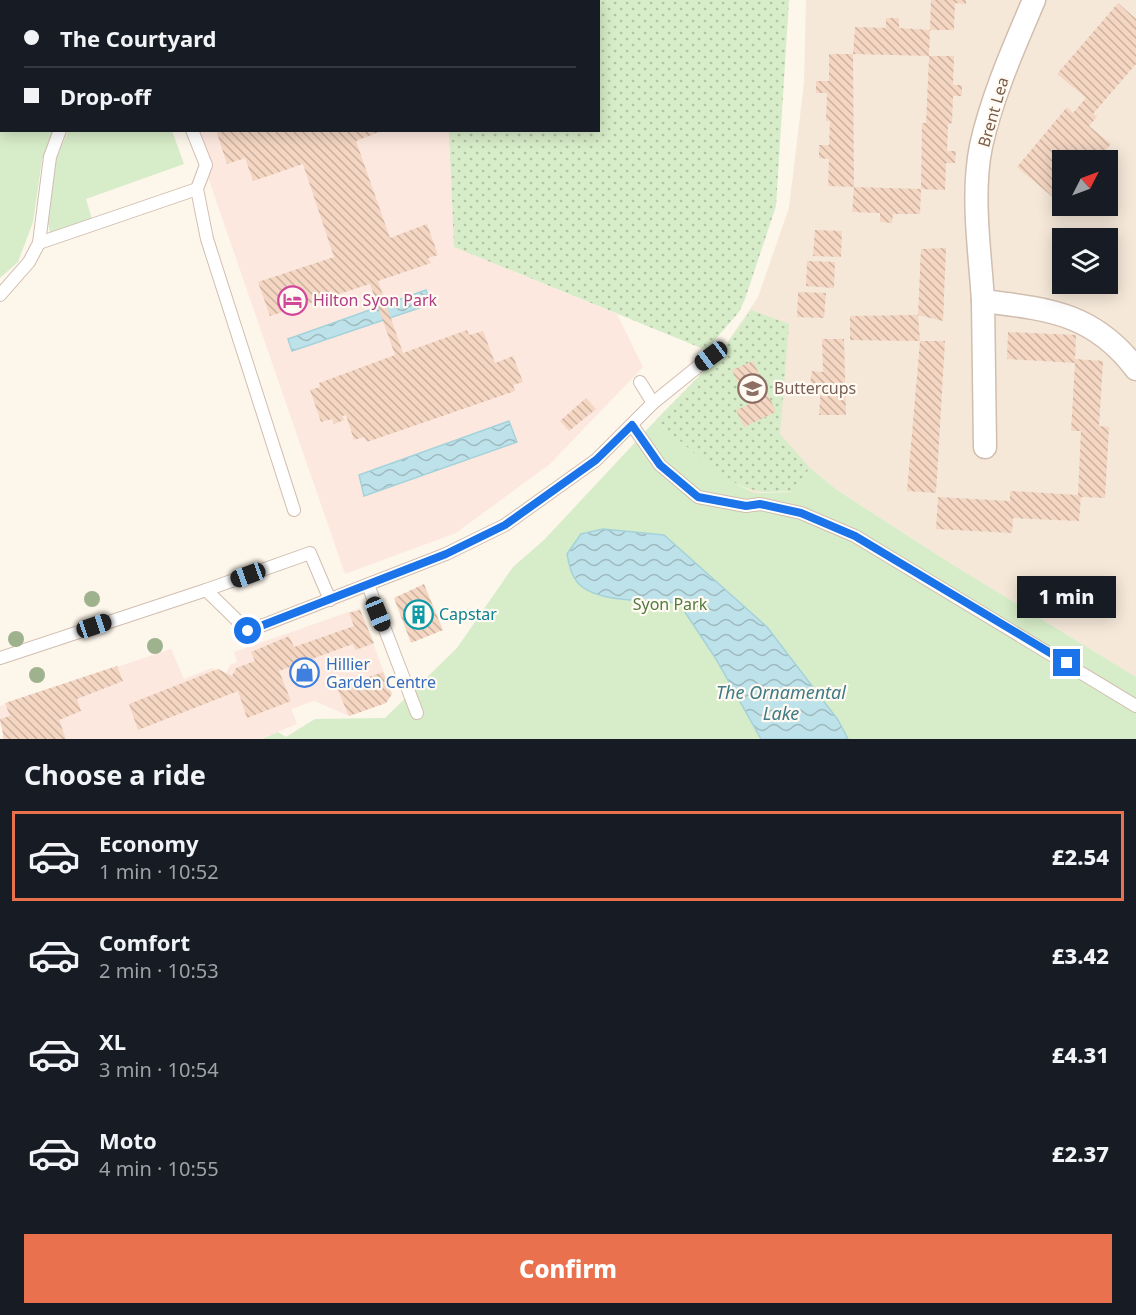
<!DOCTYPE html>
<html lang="en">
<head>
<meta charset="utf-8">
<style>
  :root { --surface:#171b24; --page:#20242c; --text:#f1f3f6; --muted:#9ea1a6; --line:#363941; --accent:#ea714e }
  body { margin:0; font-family:"Noto Sans",sans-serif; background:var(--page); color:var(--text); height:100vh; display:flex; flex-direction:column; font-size:22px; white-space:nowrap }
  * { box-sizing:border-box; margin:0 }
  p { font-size:20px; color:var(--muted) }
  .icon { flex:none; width:33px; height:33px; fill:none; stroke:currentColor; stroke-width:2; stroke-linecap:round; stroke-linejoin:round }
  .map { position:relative; height:739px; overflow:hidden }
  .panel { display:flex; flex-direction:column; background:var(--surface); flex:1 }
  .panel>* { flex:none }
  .hud { position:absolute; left:0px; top:0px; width:600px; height:132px; box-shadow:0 3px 15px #0003; display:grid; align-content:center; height:132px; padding:0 24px; background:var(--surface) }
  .needle { width:39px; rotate:48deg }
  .tools { position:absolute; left:1052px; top:150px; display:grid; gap:12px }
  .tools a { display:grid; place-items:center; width:66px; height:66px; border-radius:0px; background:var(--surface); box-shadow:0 3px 15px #0003; font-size:30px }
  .end { position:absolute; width:27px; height:27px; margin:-14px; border:8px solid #1a73e8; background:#fff; box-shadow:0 0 0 3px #fff }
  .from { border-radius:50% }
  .bubble { position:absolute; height:42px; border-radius:0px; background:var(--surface); box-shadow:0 3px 15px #0003; font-size:20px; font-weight:800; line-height:42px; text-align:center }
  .car { position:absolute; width:18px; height:36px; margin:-18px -9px; border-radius:8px; box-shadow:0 0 4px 2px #0007; background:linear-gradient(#222 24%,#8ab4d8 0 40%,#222 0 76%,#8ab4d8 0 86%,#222 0) }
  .hud b { display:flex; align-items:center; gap:21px; height:57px; font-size:22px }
  .hud b+b { border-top:2px solid var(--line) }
  .hud i { width:15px; height:15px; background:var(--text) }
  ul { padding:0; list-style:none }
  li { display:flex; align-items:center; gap:18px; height:90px; margin:0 12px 9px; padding:0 12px; border:3px solid transparent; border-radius:0px }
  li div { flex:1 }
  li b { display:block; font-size:22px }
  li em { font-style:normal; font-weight:800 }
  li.selected { border-color:var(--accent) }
  li>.icon { width:54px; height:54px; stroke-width:1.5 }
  h2 { padding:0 24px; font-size:27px; line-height:72px }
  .cta { display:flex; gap:12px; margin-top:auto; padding:12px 24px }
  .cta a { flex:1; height:69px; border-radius:0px; background:var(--accent); color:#fff; font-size:24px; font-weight:800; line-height:69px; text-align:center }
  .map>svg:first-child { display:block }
</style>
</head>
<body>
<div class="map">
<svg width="1136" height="739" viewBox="0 0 1136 739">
  <defs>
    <pattern id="park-dots" width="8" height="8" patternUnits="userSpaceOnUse" patternTransform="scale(1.5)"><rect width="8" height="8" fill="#d7ecc8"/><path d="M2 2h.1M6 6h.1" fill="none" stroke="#b3c2a5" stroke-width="1.8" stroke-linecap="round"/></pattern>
    <pattern id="water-waves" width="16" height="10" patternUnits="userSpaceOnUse" patternTransform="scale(1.5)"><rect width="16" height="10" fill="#bee2e9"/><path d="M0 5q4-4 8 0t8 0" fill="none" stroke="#9fbabf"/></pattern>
    <pattern id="building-back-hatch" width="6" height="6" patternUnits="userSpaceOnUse" patternTransform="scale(1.5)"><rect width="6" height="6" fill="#f4d6c2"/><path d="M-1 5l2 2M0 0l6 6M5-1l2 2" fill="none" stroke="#cbb1a0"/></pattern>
  </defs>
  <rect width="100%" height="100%" fill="#fdf6eb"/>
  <path fill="#f5e8d9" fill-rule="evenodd" d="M806 0H1136V677L942 558 837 490 810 468 774 491 754 493 709 466 656 420 716 359 758 297 789 208 804 83ZM1062 160H1107V206H1062ZM1062 238H1107V284H1062Z"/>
  <g fill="#fde8df">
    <path d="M192 131H451L454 247 617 314 643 367 550 464 456 533 345 574Z"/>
    <path d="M360 608 392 694 386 703 349 716 314 701 291 709 297 724 261 739H0L4 734 0 723V706L171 649 184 679 212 668 225 675 230 665 237 662 234 652Z"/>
  </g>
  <g fill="url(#park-dots)">
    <path d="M445 0H789L776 206 745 299 739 312 706 350 454 247 449 131 598 130V2Z"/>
    <path d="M751 310 789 324 780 434 810 468 793 492C784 491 774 492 765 492 722 488 687 446 656 420L716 359Z"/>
  </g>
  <g fill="#d7ecc8">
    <path d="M0 0 260 1 2 2V130L55 131 42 160 33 222 18 262 0 278Z"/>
    <path d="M68 131H172L184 164 86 199 92 219 50 233 48 223 56 160Z"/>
    <path d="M656 420 709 466 737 484 754 493 793 492 810 468 837 490 942 558 1136 677V739H262L278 732 286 737 315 719 385 718 457 648 513 567 544 540Z"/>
  </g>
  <g fill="url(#water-waves)" stroke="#a4d2db" stroke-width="1.5">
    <path d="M426 290 431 304 292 351 288 339Z"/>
    <path d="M509 421 517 442 364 496 359 475Z"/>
    <path d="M603 529 664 535 767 627 838 720 848 739H761L716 659 679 603C652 600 599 604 579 584 571 576 569 564 567 554L581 534Z"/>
  </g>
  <g fill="url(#building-back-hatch)">
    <path d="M931 0H966V4L955 3 954 30H930Z"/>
    <path d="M1118 3 1136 19V64L1093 114 1097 117 1089 126 1111 144 1096 160H1062L1060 203 1017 167 1067 107 1073 113 1086 98 1057 74Z"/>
    <path d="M886 18H899V28L930 30 929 56 853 54 855 27 886 28Z"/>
    <path d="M829 54H853L854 187 921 189 920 214H893L892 223 880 222V213L852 212 854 187 828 186 829 159 819 158V145H829L830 121H826L827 93H816V81H829Z"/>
    <path d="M929 56H954L953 85H962V96H953L952 123 948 124 947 151H956L955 163H946L945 190 921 189 922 123H926Z"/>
    <path d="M216 130H384L356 141 390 238 427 224 438 255 428 258 431 263 378 281 403 353 467 330 469 335 483 331 495 363 513 356 523 382 513 385 515 391 367 442 364 437 354 440 346 415 342 416 344 420 334 424 332 419 321 422 310 390 320 387 319 383 395 355 370 284 270 316 258 282 334 257 303 164 253 181 245 158 227 164Z"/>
    <path d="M815 230 842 231 841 257 813 256Z"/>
    <path d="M946 248 943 321 918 315 921 249Z"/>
    <path d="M807 261 835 262 834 288 806 286Z"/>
    <path d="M798 292 826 293 824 318 797 317Z"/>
    <path d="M918 315 920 341H945L936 493 907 491 920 341 850 340V316Z"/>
    <path d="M1008 332 1076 335 1075 359 1103 361 1099 426 1109 427 1105 498 1081 497 1079 521 1013 518 1012 533 936 529 938 497 1010 501V491L1078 495 1081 431H1071L1075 363 1007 359Z"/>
    <path d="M822 339H844L846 415H819L821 385 810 384 812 371 823 372Z"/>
    <path d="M753 361 776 412 744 427 736 410 748 405 732 370Z"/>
    <path d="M586 398 596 409 569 431 560 421Z"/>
    <path d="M424 584 443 630 411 643 394 598Z"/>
    <path d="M360 610 374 643 356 650 353 644 279 671 291 701 247 718 238 691 138 730 129 704 218 669 232 676 236 668 255 661 251 652 289 636 294 647 354 626 349 613Z"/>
    <path d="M117 666 123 681 77 699 81 711 59 720 66 739H4L0 719 10 716 5 703Z"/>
    <path d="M383 672 392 694 386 703 349 716 337 688Z"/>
  </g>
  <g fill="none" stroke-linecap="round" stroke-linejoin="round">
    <defs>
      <g id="service">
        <path d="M177 2V0"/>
        <path d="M192 130 206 165 197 189 207 239 294 510"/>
        <path d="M39 243 197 189"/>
        <path d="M0 295 29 262 39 243 50 157 60 130"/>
        <path d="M640 382 653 403"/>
        <path d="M632 425 660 465 698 497 746 506 760 504 801 513 855 536 1136 706"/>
        <path d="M368 585 417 713"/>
        <path d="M206 590 310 553 330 600"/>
        <path d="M0 658 206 590 248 631 446 554 505 525 596 460 653 403 711 356"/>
      </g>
      <g id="minor">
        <path d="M1034 0C1014 47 992 96 981 146 971 196 980 251 983 301 1048 309 1094 313 1136 369"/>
        <path d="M983 301 985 447"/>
      </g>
    </defs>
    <use href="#service" stroke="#d1beaf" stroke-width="14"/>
    <use href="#minor" stroke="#d1beaf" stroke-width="25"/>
    <use href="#service" stroke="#fff" stroke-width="12"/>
    <use href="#minor" stroke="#fff" stroke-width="22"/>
  </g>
  <g fill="#9fb28e">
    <circle cx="92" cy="599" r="8"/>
    <circle cx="16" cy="639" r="8"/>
    <circle cx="155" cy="646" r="8"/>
    <circle cx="37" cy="675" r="8"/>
  </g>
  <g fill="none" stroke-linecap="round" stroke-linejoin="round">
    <path stroke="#1a73e8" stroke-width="8" d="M248 631 446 554 505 525 596 460 632 425 660 465 698 497 746 506 760 504 801 513 855 536 1067 663"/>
  </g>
  <defs>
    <symbol id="hotel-ring" viewBox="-11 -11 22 22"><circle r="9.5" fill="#fffaf2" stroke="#d1479c" stroke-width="1.5"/><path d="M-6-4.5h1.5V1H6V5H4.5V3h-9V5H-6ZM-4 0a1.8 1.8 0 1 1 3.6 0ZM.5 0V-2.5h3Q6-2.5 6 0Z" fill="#d1479c"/></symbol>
    <symbol id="school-ring" viewBox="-11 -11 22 22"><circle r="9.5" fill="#fffaf2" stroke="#8d6e63" stroke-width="1.5"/><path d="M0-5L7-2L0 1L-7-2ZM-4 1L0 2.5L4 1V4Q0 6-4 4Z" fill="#8d6e63"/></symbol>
    <symbol id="building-ring" viewBox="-11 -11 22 22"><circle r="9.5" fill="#fffaf2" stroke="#0f9aa8" stroke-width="1.5"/><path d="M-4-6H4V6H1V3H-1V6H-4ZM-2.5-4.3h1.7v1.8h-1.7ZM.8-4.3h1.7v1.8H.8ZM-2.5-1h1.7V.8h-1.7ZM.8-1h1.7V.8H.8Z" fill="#0f9aa8"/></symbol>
    <symbol id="shop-ring" viewBox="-11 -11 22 22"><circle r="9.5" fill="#fffaf2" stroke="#3f7fe0" stroke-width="1.5"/><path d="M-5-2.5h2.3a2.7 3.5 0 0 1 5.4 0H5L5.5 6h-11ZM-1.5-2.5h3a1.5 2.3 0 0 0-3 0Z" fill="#3f7fe0"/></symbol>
  </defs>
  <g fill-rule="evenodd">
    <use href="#hotel-ring" x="276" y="284" width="33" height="33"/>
    <use href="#school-ring" x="736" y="372" width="33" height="33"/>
    <use href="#building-ring" x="402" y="598" width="33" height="33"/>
    <use href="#shop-ring" x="288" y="656" width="33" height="33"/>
  </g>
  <g text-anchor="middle" stroke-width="4.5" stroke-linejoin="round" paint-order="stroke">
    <g font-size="16" fill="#7a5d4c" stroke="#fffaf2">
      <text transform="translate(993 112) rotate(-74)" y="6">Brent Lea</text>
    </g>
    <g font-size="16" fill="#b23c85" stroke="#fffaf2" text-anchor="start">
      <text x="313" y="306">Hilton Syon Park</text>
    </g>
    <g font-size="16" fill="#785e54" stroke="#fffaf2" text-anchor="start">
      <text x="774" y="394">Buttercups</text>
    </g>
    <g font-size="16" fill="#527a41" stroke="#fffaf2">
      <text x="670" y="610">Syon Park</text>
    </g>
    <g font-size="16" fill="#0d838f" stroke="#fffaf2" text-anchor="start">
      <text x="439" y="620">Capstar</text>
    </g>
    <g font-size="16" fill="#366cbe" stroke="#fffaf2" text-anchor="start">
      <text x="326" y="670">Hillier<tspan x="326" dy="18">Garden Centre</tspan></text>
    </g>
    <g font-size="18" font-style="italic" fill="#417b87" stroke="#fffaf2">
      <text x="781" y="699">The Ornamental<tspan x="781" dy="21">Lake</tspan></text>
    </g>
  </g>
</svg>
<div class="tools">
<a><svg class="needle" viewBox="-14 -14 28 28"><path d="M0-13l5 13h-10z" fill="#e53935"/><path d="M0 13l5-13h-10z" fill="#9ea1a6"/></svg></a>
<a><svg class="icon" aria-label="layers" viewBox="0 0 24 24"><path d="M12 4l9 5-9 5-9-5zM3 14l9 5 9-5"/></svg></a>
</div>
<i class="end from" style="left:248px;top:631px"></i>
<i class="end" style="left:1067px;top:663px"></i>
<div class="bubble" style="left:1017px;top:576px;width:99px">1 min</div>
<i class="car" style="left:711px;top:356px;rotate:233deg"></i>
<i class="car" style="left:248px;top:575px;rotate:250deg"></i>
<i class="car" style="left:378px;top:614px;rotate:158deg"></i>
<i class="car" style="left:94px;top:626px;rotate:71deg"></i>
<div class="hud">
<b><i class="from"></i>The Courtyard</b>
<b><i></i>Drop-off</b>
</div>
</div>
<section class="panel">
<h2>Choose a ride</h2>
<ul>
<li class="selected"><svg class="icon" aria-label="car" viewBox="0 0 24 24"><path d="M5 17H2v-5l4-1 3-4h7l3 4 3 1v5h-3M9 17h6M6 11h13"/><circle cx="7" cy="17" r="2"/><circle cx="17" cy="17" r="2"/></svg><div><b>Economy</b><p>1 min · 10:52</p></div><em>£2.54</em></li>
<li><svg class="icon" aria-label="car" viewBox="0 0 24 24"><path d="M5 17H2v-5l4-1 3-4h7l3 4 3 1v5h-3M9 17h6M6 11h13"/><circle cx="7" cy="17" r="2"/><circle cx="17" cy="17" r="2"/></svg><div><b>Comfort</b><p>2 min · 10:53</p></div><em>£3.42</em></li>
<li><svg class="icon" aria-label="car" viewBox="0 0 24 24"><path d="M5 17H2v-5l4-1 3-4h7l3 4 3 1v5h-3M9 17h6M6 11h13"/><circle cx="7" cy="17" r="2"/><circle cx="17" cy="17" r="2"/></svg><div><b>XL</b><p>3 min · 10:54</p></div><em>£4.31</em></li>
<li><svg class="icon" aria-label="car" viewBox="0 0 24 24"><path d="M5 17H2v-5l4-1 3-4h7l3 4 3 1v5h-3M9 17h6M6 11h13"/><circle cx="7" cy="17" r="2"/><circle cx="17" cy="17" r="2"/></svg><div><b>Moto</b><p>4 min · 10:55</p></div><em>£2.37</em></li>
</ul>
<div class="cta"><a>Confirm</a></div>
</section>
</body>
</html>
